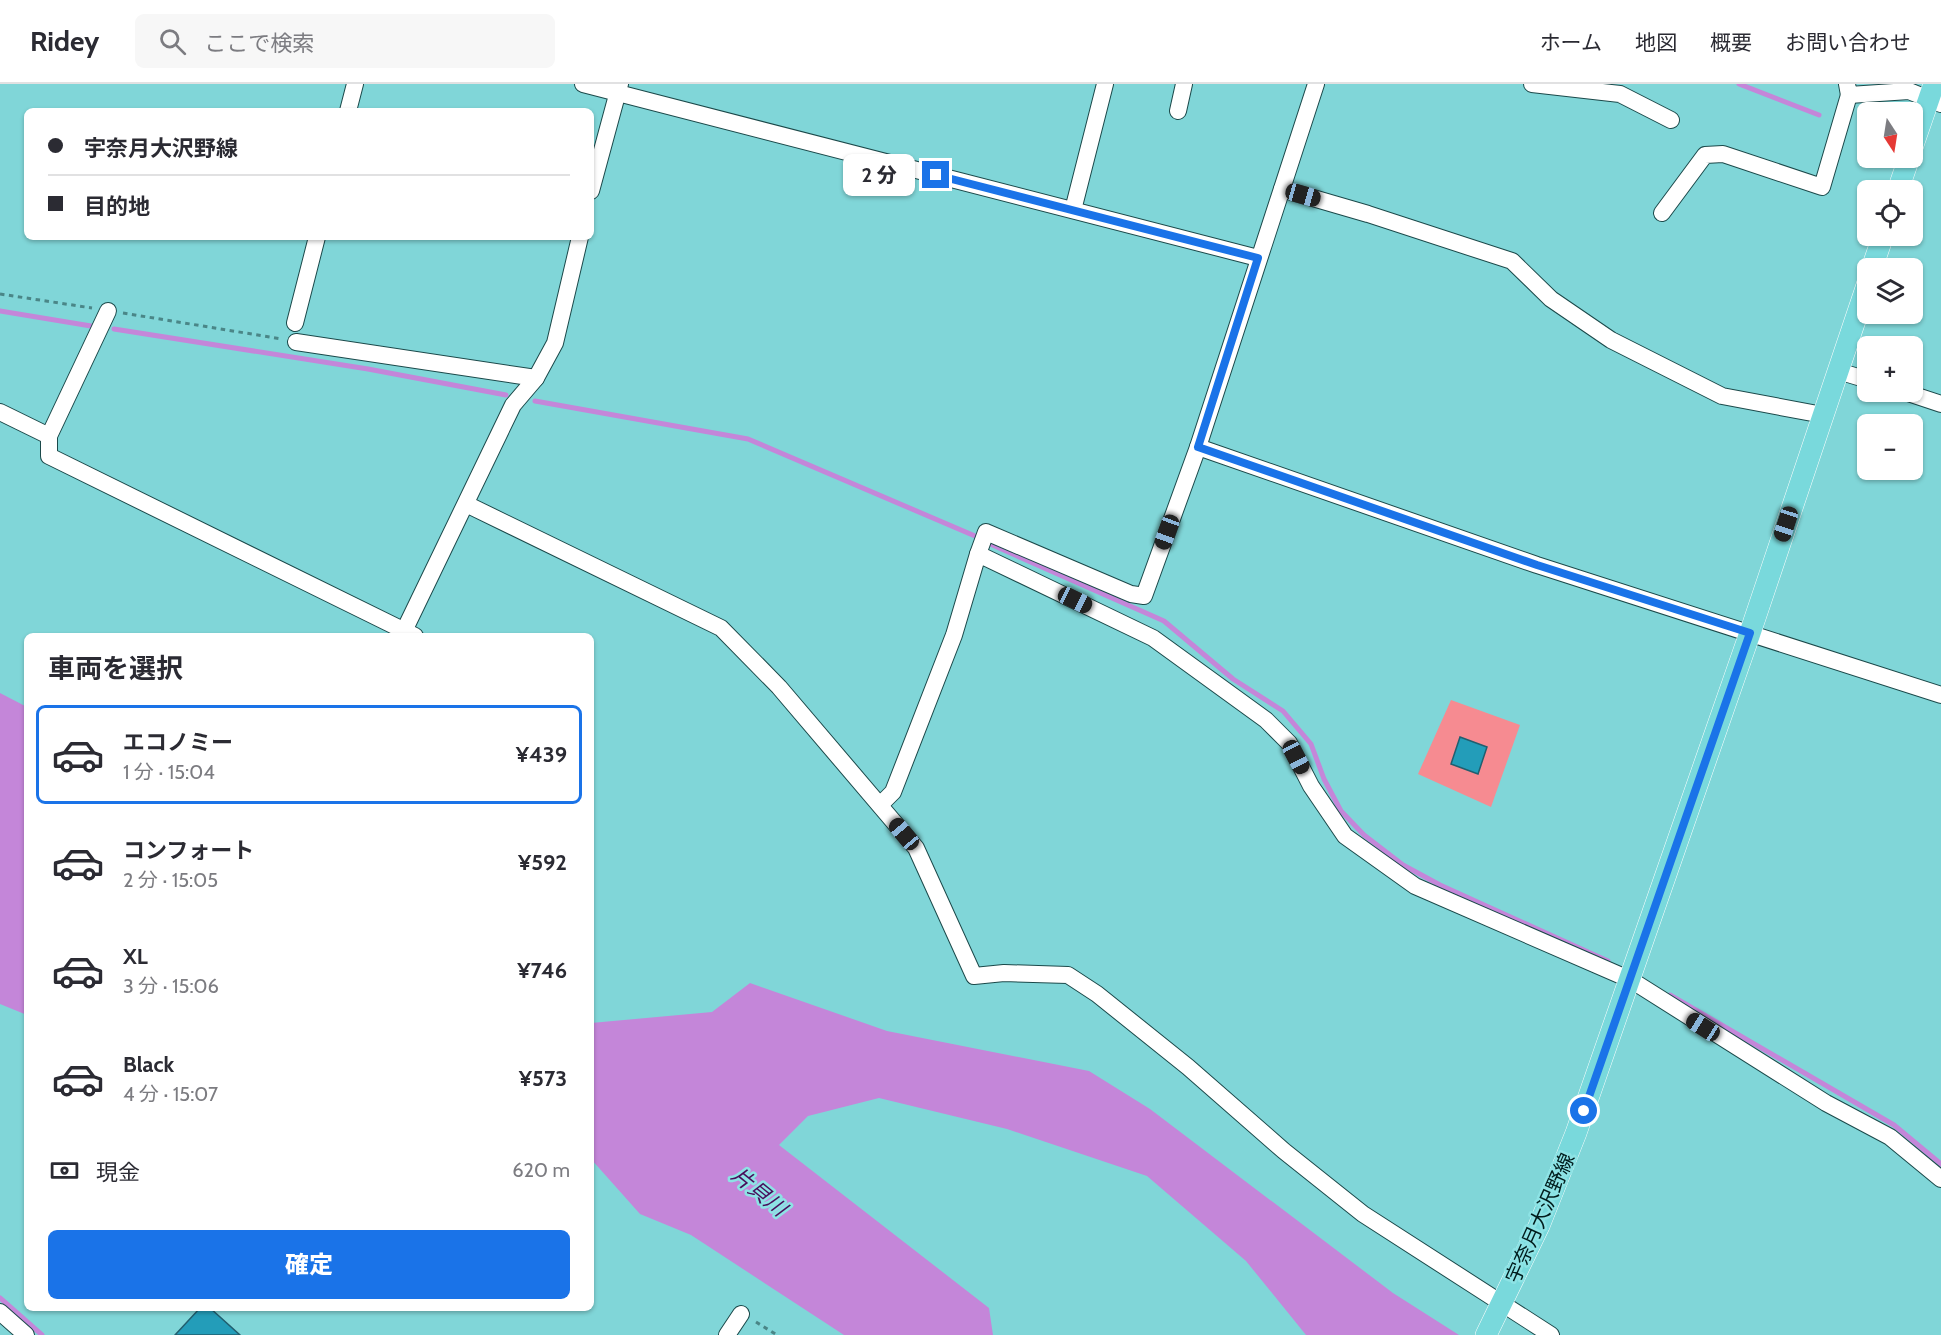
<!DOCTYPE html>
<html lang="ja">
<head>
<meta charset="utf-8">
<style>
  :root { --surface:#fff; --page:#f7f7f7; --text:#2b2b33; --muted:#7c7c81; --line:#e1e1e2; --accent:#1a73e8 }
  body { margin:0; font-family:Cabin,"Noto Sans JP",sans-serif; background:var(--page); color:var(--text); height:100vh; display:flex; flex-direction:column; font-size:22px; white-space:nowrap }
  * { box-sizing:border-box; margin:0 }
  p { font-size:20px; color:var(--muted) }
  .icon { flex:none; width:33px; height:33px; fill:none; stroke:currentColor; stroke-width:2; stroke-linecap:round; stroke-linejoin:round }
  .map { position:relative; flex:1; overflow:hidden }
  .side { position:absolute; left:24px; top:549px; width:570px; height:678px; display:flex; flex-direction:column; background:var(--surface); border-radius:9px; box-shadow:0 2px 4px #0004 }
  .side>* { flex:none }
  .top-card { position:absolute; left:24px; top:24px; width:570px; height:132px; border-radius:9px; box-shadow:0 2px 4px #0004; display:grid; align-content:center; height:132px; padding:0 24px; background:var(--surface) }
  .needle { width:39px; rotate:168deg }
  .fabs { position:absolute; left:1857px; top:18px; display:grid; gap:12px }
  .fabs a { display:grid; place-items:center; width:66px; height:66px; border-radius:9px; background:var(--surface); box-shadow:0 2px 4px #0004; font-size:30px }
  .end { position:absolute; width:27px; height:27px; margin:-14px; border:8px solid #1a73e8; background:#fff; box-shadow:0 0 0 3px #fff }
  .from { border-radius:50% }
  .bubble { position:absolute; height:42px; border-radius:9px; background:var(--surface); box-shadow:0 2px 4px #0004; font-size:20px; font-weight:800; line-height:42px; text-align:center }
  .car { position:absolute; width:18px; height:36px; margin:-18px -9px; border-radius:8px; box-shadow:0 0 4px 2px #0007; background:linear-gradient(#222 24%,#8ab4d8 0 40%,#222 0 76%,#8ab4d8 0 86%,#222 0) }
  .top-card b { display:flex; align-items:center; gap:21px; height:57px; font-size:22px }
  .top-card b+b { border-top:2px solid var(--line) }
  .top-card i { width:15px; height:15px; background:var(--text) }
  ul { padding:0; list-style:none }
  li { display:flex; align-items:center; gap:18px; height:99px; margin:0 12px 9px; padding:0 12px; border:3px solid transparent; border-radius:9px }
  li div { flex:1 }
  li b { display:block; font-size:22px }
  li em { font-style:normal; font-weight:800 }
  li.on { border-color:var(--accent) }
  li>.icon { width:54px; height:54px; stroke-width:1.5 }
  h2 { padding:0 24px; font-size:27px; line-height:72px }
  .pay { display:flex; align-items:center; gap:15px; height:66px; padding:0 24px; font-size:22px }
  .pay p { margin-inline-start:auto }
  .cta { display:flex; gap:12px; margin-top:auto; padding:12px 24px }
  .cta a { flex:1; height:69px; border-radius:9px; background:var(--accent); color:#fff; font-size:24px; font-weight:800; line-height:69px; text-align:center }
  header { display:flex; align-items:center; gap:36px; box-sizing:border-box; height:84px; padding:0 30px; background:var(--surface); border-bottom:2px solid var(--line) }
  header strong { font-size:28px }
  nav { display:flex; gap:33px; margin-inline-start:auto; font-size:21px }
  .search { width:420px; height:54px; background:var(--page); display:flex; align-items:center; gap:15px; box-sizing:border-box; padding:0 21px; border-radius:9px; color:var(--muted); font-size:22px }
  .map>svg:first-child { display:block }
</style>
</head>
<body>
<header>
<strong>Ridey</strong>
<div class="search"><svg class="icon" aria-label="search" viewBox="0 0 24 24"><circle cx="10" cy="10" r="6"/><path d="M15 15l6 6"/></svg>ここで検索</div>
<nav><a>ホーム</a><a>地図</a><a>概要</a><a>お問い合わせ</a></nav>
</header>
<div class="map">
<svg width="1941" height="1251" viewBox="0 0 1941 1251">
  <rect width="100%" height="100%" fill="#80d6d8"/>
  <path fill="#f68b91" d="M1451 616 1520 641 1491 723 1418 690Z"/>
  <g fill="#c486d9">
    <path d="M0 609 27 623V931L0 920Z"/>
    <path d="M750 899 887 947 1089 987 1150 1025 1393 1209 1459 1251H1306L1246 1177 1147 1092 1007 1045 879 1014 808 1032 779 1061 989 1224 993 1251H844L691 1151 640 1130 591 1075V939L712 928Z"/>
  </g>
  <g fill="none" stroke-linecap="round" stroke-linejoin="round">
    <g stroke="#c486d9" stroke-width="5">
      <path d="M1739 0 1819 31"/>
      <path d="M0 227 91 242"/>
      <path d="M114 245 368 285 506 311"/>
      <path d="M535 317 748 355 975 452"/>
      <path d="M988 459 1164 537 1233 595 1283 627 1311 660 1324 695 1341 727 1364 751 1403 781 1440 801 1608 877"/>
      <path d="M1670 911 1894 1041 1941 1080"/>
      <path d="M0 1214 42 1251"/>
    </g>
  </g>
  <g fill="#239db9" stroke="#215f6f" stroke-width="1.5">
    <path d="M1460 653 1487 663 1478 690 1451 680Z"/>
    <path d="M200 1224H210L240 1251H175Z"/>
  </g>
  <g fill="none" stroke-linecap="round" stroke-linejoin="round">
    <defs>
      <g id="minor">
        <path d="M583 0 1258 174"/>
        <path d="M1532 0 1620 10 1671 36"/>
        <path d="M1847 0 1849 11 1909 7 1941 20"/>
        <path d="M348 27 355 0"/>
        <path d="M1178 27 1184 0"/>
        <path d="M1282 105 1368 130 1512 177 1551 215 1611 256 1722 312 1823 331"/>
        <path d="M591 107 620 0"/>
        <path d="M1073 126 1105 0"/>
        <path d="M1662 129 1705 71 1723 70 1822 103 1849 11"/>
        <path d="M295 239 317 153"/>
        <path d="M296 258 536 294"/>
        <path d="M1838 287 1868 296"/>
        <path d="M1905 308 1941 320"/>
        <path d="M0 328 49 352V372L415 552"/>
        <path d="M49 352 108 227"/>
        <path d="M1198 363 1537 481 1941 611"/>
        <path d="M466 420 721 544 779 603 916 764 974 892 1004 889 1068 891 1097 910 1188 983 1284 1067 1363 1130 1551 1251"/>
        <path d="M978 470 986 448 1131 510 1144 512 1198 363 1316 0"/>
        <path d="M404 547 513 321 536 294 555 259 580 153"/>
        <path d="M880 721 893 708 954 551 978 470 1153 554 1266 636 1289 659 1311 702 1345 752 1415 802 1631 896 1826 1019 1890 1053 1941 1095"/>
        <path d="M0 1228 26 1251"/>
        <path d="M727 1251 741 1230"/>
      </g>
      <g id="major">
        <path d="M1912 64 1934 0"/>
        <path d="M1898 106 1909 74"/>
        <path d="M1872 184 1883 152"/>
        <path d="M1486 1251 1539 1142 1576 1049 1750 549 1868 198"/>
      </g>
    </defs>
    <use href="#minor" stroke="#1b494a" stroke-width="18"/>
    <use href="#major" stroke="#fff" stroke-width="22"/>
    <g stroke="#4a8687" stroke-width="3" stroke-dasharray="4.5 4.5" stroke-linecap="butt">
      <path d="M0 210 92 224"/>
      <path d="M123 229 282 255"/>
      <path d="M756 1238 777 1251"/>
    </g>
    <use href="#minor" stroke="#fff" stroke-width="16"/>
    <use href="#major" stroke="#79d9dc" stroke-width="21"/>
  </g>
  <g fill="none" stroke-linecap="round" stroke-linejoin="round">
    <path stroke="#1a73e8" stroke-width="8" d="M936 91 1258 174 1198 363 1537 481 1750 549 1584 1027"/>
  </g>
  <g text-anchor="middle" stroke-width="5" stroke-linejoin="round" paint-order="stroke">
    <g font-size="20" fill="#011c1c" stroke="#8de3e5">
      <text transform="translate(1540 1134) rotate(-66)" y="7">宇奈月大沢野線</text>
    </g>
    <g font-size="21" font-style="italic" fill="#490d5a" stroke="#8de3e5">
      <text transform="translate(759 1108) rotate(39)" y="7">片貝川</text>
    </g>
  </g>
</svg>
<div class="fabs">
<a><svg class="needle" viewBox="-14 -14 28 28"><path d="M0-13l5 13h-10z" fill="#e53935"/><path d="M0 13l5-13h-10z" fill="#7c7c81"/></svg></a>
<a><svg class="icon" aria-label="locate" viewBox="0 0 24 24"><circle cx="12" cy="12" r="6"/><path d="M12 2v4M12 18v4M2 12h4M18 12h4"/></svg></a>
<a><svg class="icon" aria-label="layers" viewBox="0 0 24 24"><path d="M12 4l9 5-9 5-9-5zM3 14l9 5 9-5"/></svg></a>
<a>+</a>
<a>−</a>
</div>
<i class="end from" style="left:1584px;top:1027px"></i>
<i class="end" style="left:936px;top:91px"></i>
<div class="bubble" style="left:843px;top:70px;width:72px">2 分</div>
<i class="car" style="left:1303px;top:111px;rotate:106deg"></i>
<i class="car" style="left:1786px;top:440px;rotate:198deg"></i>
<i class="car" style="left:1167px;top:448px;rotate:200deg"></i>
<i class="car" style="left:1075px;top:516px;rotate:116deg"></i>
<i class="car" style="left:1296px;top:673px;rotate:152deg"></i>
<i class="car" style="left:904px;top:750px;rotate:320deg"></i>
<i class="car" style="left:1703px;top:943px;rotate:302deg"></i>
<div class="top-card">
<b><i class="from"></i>宇奈月大沢野線</b>
<b><i></i>目的地</b>
</div>
<section class="side">
<h2>車両を選択</h2>
<ul>
<li class="on"><svg class="icon" aria-label="car" viewBox="0 0 24 24"><path d="M5 17H2v-5l4-1 3-4h7l3 4 3 1v5h-3M9 17h6M6 11h13"/><circle cx="7" cy="17" r="2"/><circle cx="17" cy="17" r="2"/></svg><div><b>エコノミー</b><p>1 分 · 15:04</p></div><em>¥439</em></li>
<li><svg class="icon" aria-label="car" viewBox="0 0 24 24"><path d="M5 17H2v-5l4-1 3-4h7l3 4 3 1v5h-3M9 17h6M6 11h13"/><circle cx="7" cy="17" r="2"/><circle cx="17" cy="17" r="2"/></svg><div><b>コンフォート</b><p>2 分 · 15:05</p></div><em>¥592</em></li>
<li><svg class="icon" aria-label="car" viewBox="0 0 24 24"><path d="M5 17H2v-5l4-1 3-4h7l3 4 3 1v5h-3M9 17h6M6 11h13"/><circle cx="7" cy="17" r="2"/><circle cx="17" cy="17" r="2"/></svg><div><b>XL</b><p>3 分 · 15:06</p></div><em>¥746</em></li>
<li><svg class="icon" aria-label="car" viewBox="0 0 24 24"><path d="M5 17H2v-5l4-1 3-4h7l3 4 3 1v5h-3M9 17h6M6 11h13"/><circle cx="7" cy="17" r="2"/><circle cx="17" cy="17" r="2"/></svg><div><b>Black</b><p>4 分 · 15:07</p></div><em>¥573</em></li>
</ul>
<div class="pay"><svg class="icon" aria-label="cash" viewBox="0 0 24 24"><path d="M3 7h18v10H3z"/><circle cx="12" cy="12" r="2"/></svg>現金<p>620 m</p></div>
<div class="cta"><a>確定</a></div>
</section>
</div>
</body>
</html>
